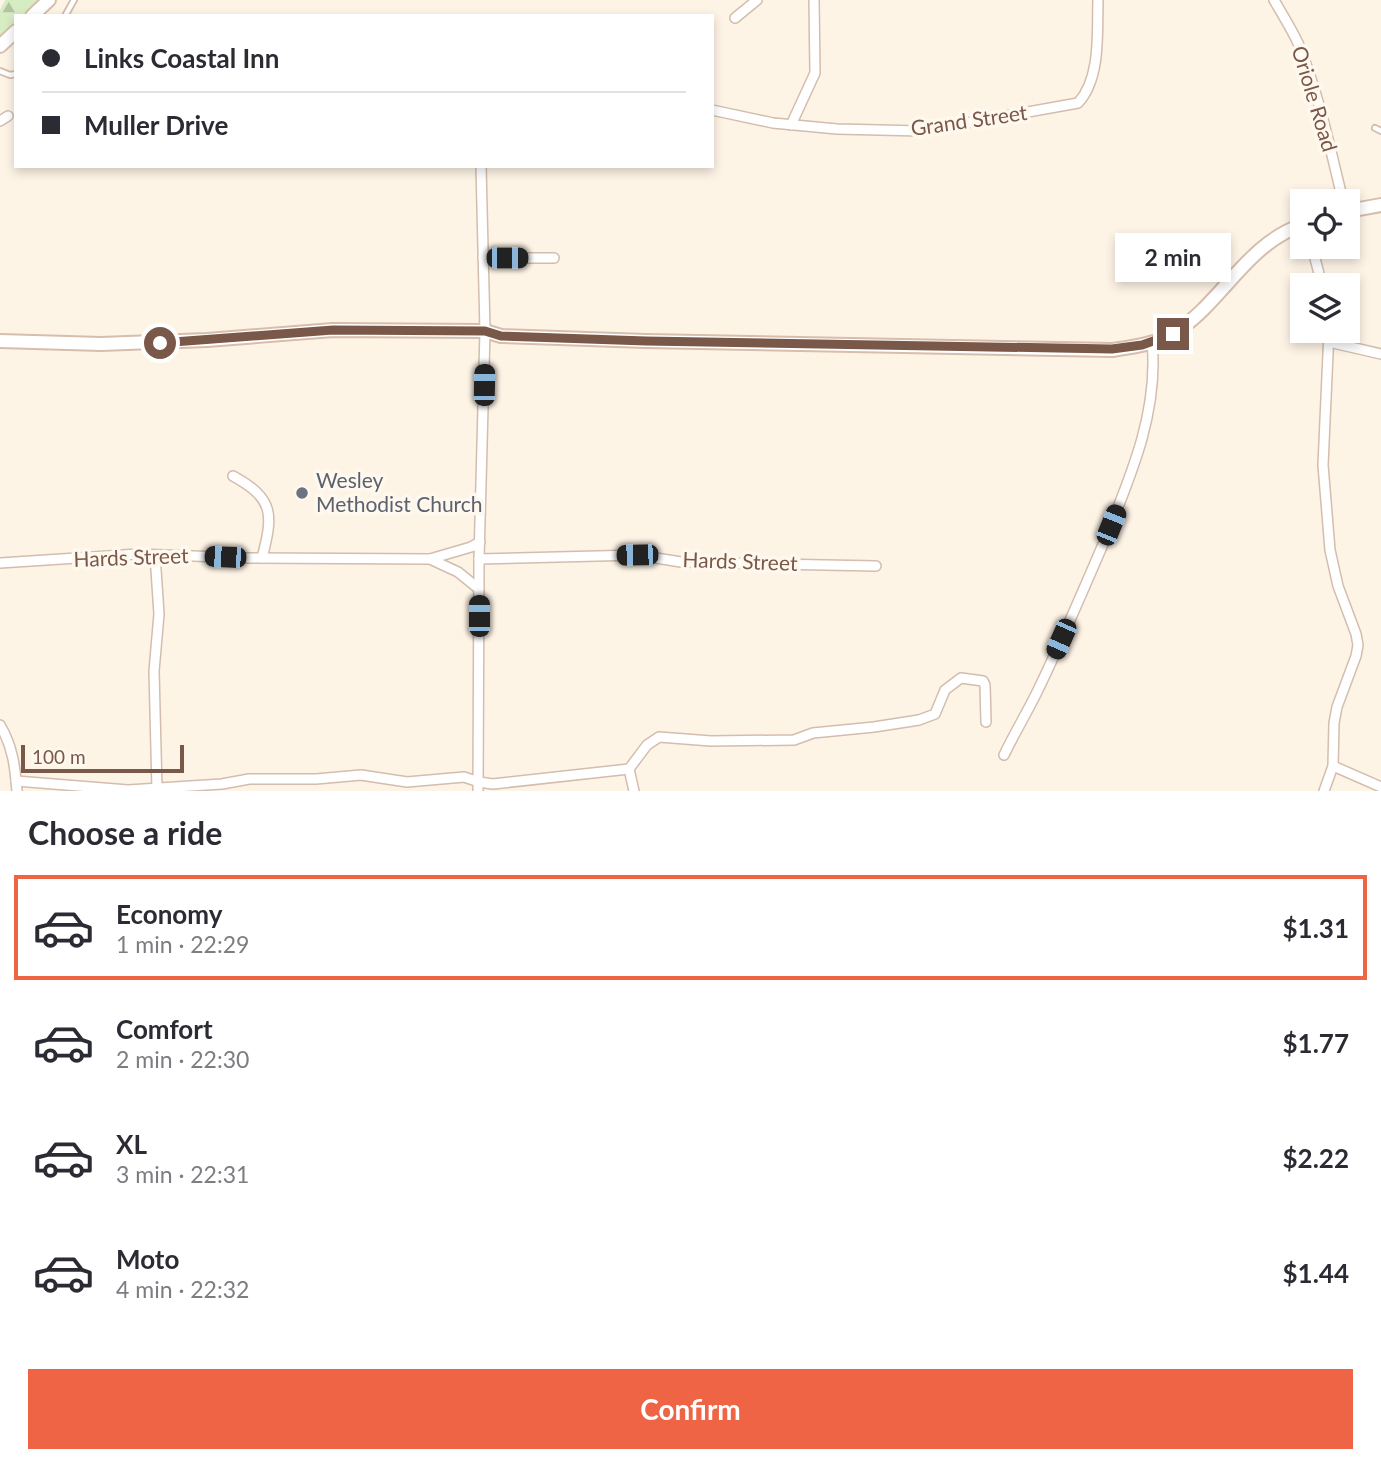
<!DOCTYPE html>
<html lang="en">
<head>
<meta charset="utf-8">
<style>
  :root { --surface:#fff; --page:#f7f7f7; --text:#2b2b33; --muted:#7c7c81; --line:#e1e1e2; --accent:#ef6444 }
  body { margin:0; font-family:Lato,sans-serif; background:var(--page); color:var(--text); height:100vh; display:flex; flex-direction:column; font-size:26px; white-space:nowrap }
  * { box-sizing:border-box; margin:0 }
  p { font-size:23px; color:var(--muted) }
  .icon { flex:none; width:38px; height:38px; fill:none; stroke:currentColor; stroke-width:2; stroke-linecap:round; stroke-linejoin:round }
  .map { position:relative; height:791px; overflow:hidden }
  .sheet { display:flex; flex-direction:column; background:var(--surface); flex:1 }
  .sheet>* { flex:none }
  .guide { position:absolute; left:14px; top:14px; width:700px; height:154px; border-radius:0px; box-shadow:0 4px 10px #0003; display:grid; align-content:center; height:154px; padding:0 28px; background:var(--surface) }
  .fabs { position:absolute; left:1290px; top:189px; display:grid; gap:14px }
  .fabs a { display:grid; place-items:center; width:70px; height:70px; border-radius:0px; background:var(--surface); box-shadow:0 4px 10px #0003; font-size:35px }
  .scale { position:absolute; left:21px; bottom:18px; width:163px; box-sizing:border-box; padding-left:7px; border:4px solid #7a5849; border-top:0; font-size:19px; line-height:24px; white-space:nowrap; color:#7a5849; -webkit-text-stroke:5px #fff8ee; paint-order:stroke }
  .end { position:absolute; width:32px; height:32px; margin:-16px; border:9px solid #7a5849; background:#fff; box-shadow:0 0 0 4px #fff }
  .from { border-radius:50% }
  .bubble { position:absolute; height:49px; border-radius:0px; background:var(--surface); box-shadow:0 4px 10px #0003; font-size:23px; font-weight:700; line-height:49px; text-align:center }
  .car { position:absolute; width:21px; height:42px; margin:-21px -10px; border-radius:9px; box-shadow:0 0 5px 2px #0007; background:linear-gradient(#222 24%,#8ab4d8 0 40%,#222 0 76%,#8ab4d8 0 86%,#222 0) }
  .guide b { display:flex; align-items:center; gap:24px; height:66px; font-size:26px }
  .guide b+b { border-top:2px solid var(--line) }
  .guide i { width:18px; height:18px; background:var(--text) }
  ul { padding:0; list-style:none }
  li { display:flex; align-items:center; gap:21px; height:105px; margin:0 14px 10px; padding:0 14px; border:4px solid transparent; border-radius:0px }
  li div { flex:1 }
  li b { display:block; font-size:26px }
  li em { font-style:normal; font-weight:700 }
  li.on { border-color:var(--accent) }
  li>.icon { width:63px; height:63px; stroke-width:1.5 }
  h2 { padding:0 28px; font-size:32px; line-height:84px }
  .action { display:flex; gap:14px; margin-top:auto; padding:14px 28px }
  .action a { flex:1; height:80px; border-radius:0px; background:var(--accent); color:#fff; font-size:28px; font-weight:700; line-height:80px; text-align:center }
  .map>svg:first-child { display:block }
</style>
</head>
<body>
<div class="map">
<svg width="1381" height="791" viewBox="0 0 1381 791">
  <defs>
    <pattern id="forest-firs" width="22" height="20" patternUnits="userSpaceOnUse" patternTransform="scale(1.75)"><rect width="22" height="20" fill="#d6edc3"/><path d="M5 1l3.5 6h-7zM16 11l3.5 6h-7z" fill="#b3c3a0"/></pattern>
  </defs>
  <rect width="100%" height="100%" fill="#fef4e6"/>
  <path fill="url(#forest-firs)" d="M5 0H38L21 16H16V21L0 36V10Z"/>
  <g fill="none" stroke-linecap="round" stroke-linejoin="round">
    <defs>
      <g id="lane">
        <path d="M65 16 74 0"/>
        <path d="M0 71 10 75 16 74"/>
        <path d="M1375 128 1381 131"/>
      </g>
      <g id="street">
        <path d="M1274 0C1282 14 1291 28 1298 43 1319 94 1330 148 1343 201"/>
        <path d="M735 18 757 0"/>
        <path d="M712 110 773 123 837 129 921 131 1078 103C1101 78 1097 33 1098 0"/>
        <path d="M0 121 8 116"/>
        <path d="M791 125 815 73 814 0"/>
        <path d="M1312 247 1322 285"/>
        <path d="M483 258H554"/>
        <path d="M1329 342 1381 354"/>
        <path d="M233 476C275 499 273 515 262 558"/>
        <path d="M155 555 159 614 154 671 157 789"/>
        <path d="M430 559 458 572 479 589"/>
        <path d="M479 559 637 555 681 562 876 566"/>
        <path d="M0 563 138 554 248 558 430 559 471 547 480 542"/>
        <path d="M0 725C13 747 15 767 17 791"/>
        <path d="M1004 755C1015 732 1028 711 1039 688 1062 640 1083 591 1104 542 1130 478 1159 412 1152 342"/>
        <path d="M1333 766 1381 787"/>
        <path d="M629 769 634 791"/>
        <path d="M16 781 128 790 222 784 249 779H316L361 775 407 782 464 777 479 782 493 784 629 769 647 745 659 737 711 741 794 740 813 733 874 727 919 720 935 714 945 690 961 678 983 681 985 685 986 722"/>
        <path d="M478 791 479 559 485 331 481 166"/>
        <path d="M1324 791 1333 766 1334 723 1337 707 1356 656 1358 645 1356 634 1338 586 1330 550 1323 465 1329 331"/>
      </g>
      <g id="secondary">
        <path d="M32 16 49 0"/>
        <path d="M0 46 16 31"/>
        <path d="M1348 211 1381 205"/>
        <path d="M0 341 101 344 207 340 333 330 485 331 501 336 646 341 1112 350C1133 347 1156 344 1174 333 1222 303 1246 244 1302 225"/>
      </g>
    </defs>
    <use href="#lane" stroke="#d3bdae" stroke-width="8"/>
    <use href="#street" stroke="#d3bdae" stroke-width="12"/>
    <use href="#secondary" stroke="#d7bdab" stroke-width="16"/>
    <use href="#lane" stroke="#fff" stroke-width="4.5"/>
    <use href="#street" stroke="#fff" stroke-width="9"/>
    <use href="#secondary" stroke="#fff" stroke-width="12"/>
  </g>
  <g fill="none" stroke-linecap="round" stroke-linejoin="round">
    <path stroke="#7a5849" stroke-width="9" d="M160 343 333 330 485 331 501 336 646 341 1112 349 1142 345 1173 334"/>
  </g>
  <circle fill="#6b7280" stroke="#fff8ee" stroke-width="2.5" cx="302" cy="493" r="7"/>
  <g text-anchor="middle" stroke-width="7" stroke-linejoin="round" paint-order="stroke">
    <g font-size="21" fill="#7a5849" stroke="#fff8ee">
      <text transform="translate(1314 99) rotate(73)" y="7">Oriole Road</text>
      <text transform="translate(969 121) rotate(-8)" y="7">Grand Street</text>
      <text transform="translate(131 558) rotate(-2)" y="7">Hards Street</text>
      <text transform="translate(740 562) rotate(2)" y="7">Hards Street</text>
    </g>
    <g font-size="21" fill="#5b616d" stroke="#fff8ee" text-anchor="start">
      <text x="316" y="488">Wesley<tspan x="316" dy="24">Methodist Church</tspan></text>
    </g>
  </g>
</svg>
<div class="fabs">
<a><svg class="icon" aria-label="locate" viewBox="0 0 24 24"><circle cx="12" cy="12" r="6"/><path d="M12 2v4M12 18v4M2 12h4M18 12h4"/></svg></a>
<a><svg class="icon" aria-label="layers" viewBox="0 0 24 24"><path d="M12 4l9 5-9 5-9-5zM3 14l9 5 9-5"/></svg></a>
</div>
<div class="scale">100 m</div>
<i class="end from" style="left:160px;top:343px"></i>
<i class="end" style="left:1173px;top:334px"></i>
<div class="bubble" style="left:1115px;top:233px;width:116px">2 min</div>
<i class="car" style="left:507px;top:258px;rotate:90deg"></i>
<i class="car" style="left:484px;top:385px;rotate:1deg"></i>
<i class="car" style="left:1111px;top:525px;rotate:22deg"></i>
<i class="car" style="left:637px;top:555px;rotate:269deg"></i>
<i class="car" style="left:225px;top:557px;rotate:272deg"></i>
<i class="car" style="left:479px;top:616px;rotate:0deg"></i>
<i class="car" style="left:1061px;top:639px;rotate:204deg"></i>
<div class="guide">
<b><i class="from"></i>Links Coastal Inn</b>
<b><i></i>Muller Drive</b>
</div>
</div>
<section class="sheet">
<h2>Choose a ride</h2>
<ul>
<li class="on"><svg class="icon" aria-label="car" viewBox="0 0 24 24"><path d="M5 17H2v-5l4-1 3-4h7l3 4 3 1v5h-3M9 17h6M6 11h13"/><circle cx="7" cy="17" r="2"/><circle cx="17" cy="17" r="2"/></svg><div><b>Economy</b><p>1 min · 22:29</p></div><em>$1.31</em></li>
<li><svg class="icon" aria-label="car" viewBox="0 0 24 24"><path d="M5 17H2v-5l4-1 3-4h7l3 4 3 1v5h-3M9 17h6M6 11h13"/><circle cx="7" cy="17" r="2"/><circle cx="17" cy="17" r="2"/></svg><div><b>Comfort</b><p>2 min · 22:30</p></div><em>$1.77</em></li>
<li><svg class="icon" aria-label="car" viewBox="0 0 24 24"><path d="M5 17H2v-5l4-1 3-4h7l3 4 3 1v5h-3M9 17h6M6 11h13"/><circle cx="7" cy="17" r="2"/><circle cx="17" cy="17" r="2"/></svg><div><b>XL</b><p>3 min · 22:31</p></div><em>$2.22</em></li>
<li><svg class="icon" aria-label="car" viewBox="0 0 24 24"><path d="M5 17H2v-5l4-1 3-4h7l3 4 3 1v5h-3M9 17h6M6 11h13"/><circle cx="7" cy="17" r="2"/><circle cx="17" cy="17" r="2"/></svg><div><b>Moto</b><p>4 min · 22:32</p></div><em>$1.44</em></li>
</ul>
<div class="action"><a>Confirm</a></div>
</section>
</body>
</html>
